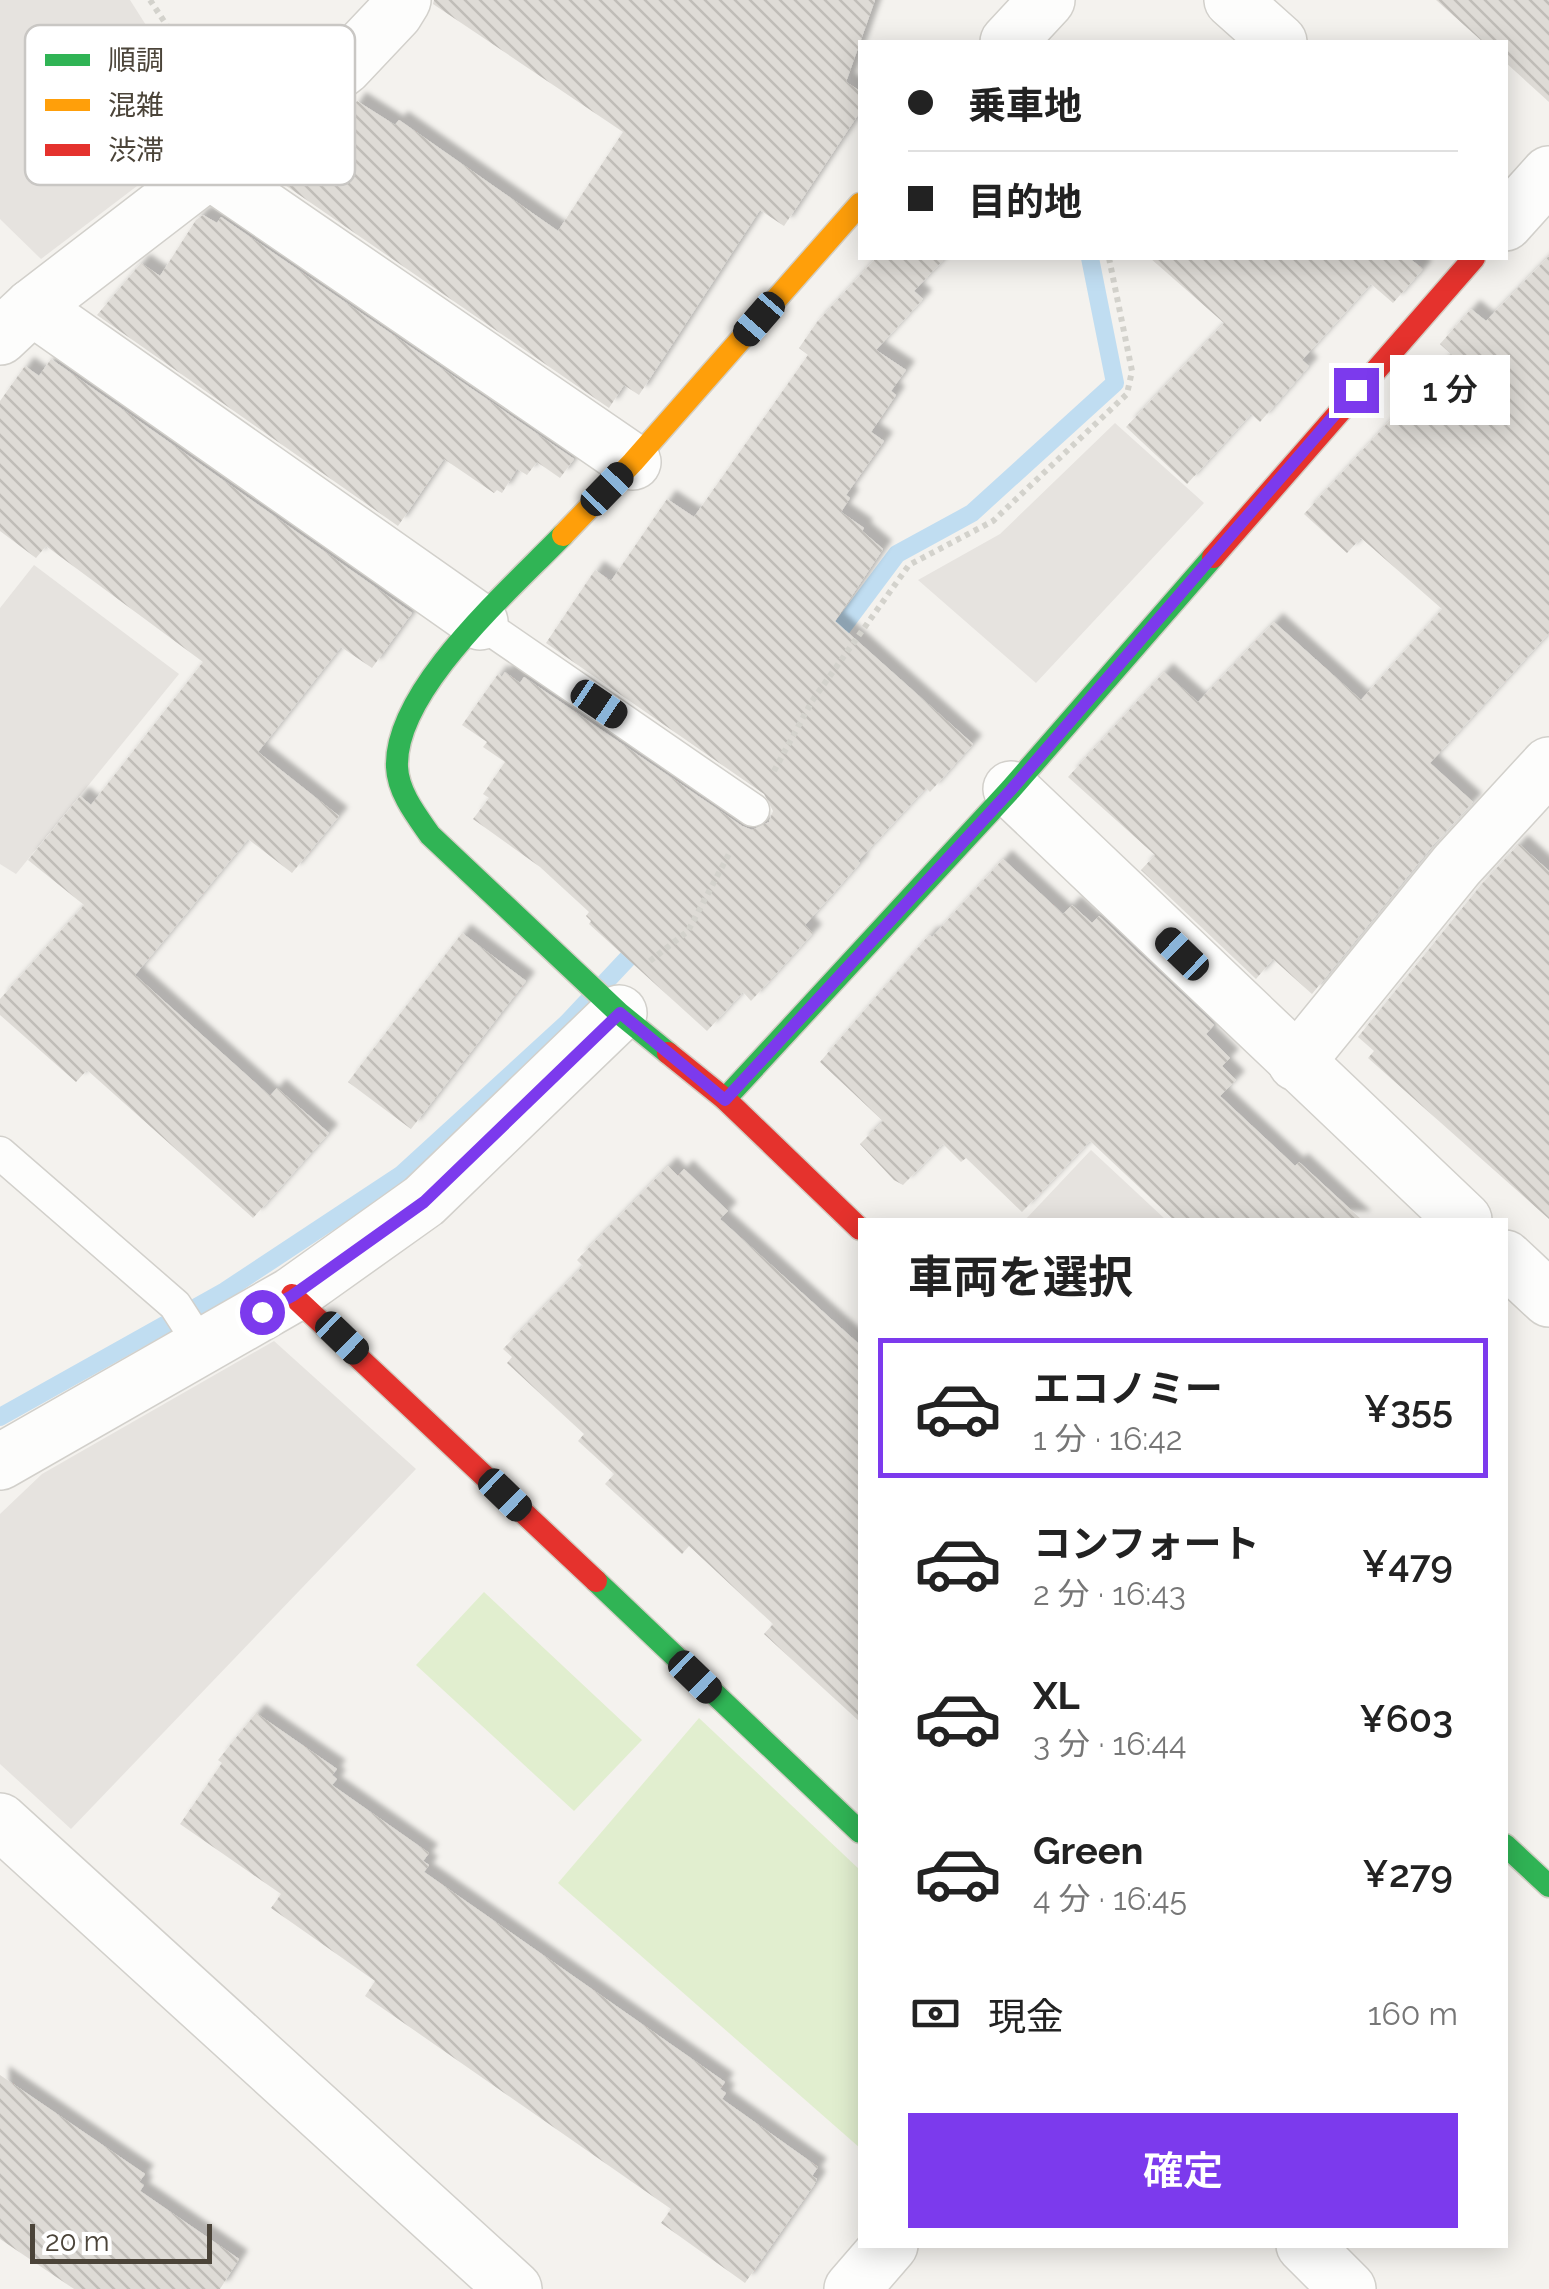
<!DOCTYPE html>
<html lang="ja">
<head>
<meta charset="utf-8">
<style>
  :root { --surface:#fff; --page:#f2f2f2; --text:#222; --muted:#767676; --line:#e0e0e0; --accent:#7c3aed }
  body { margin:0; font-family:Raleway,"Noto Sans JP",sans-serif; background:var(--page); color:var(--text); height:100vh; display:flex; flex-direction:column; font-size:38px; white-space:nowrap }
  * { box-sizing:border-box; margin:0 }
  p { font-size:32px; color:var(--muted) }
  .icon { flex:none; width:55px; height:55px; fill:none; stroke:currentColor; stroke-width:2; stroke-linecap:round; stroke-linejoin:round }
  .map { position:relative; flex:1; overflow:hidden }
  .side { position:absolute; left:858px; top:1218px; width:650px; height:1030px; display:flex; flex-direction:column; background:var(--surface); border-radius:0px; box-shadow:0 5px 25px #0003 }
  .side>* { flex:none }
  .hud { position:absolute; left:858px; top:40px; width:650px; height:220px; border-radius:0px; box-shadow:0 5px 25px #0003; display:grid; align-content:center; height:220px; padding:0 50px; background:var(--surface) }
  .scale { position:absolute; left:30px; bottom:25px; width:182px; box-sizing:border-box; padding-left:10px; border:5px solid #4b4439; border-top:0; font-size:28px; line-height:35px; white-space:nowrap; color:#4b4439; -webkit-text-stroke:8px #fff; paint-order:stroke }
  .end { position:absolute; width:45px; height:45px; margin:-22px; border:12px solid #7c3aed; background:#fff; box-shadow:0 0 0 5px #fff }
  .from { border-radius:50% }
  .bubble { position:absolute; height:70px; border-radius:0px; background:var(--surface); box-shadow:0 5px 25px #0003; font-size:32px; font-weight:600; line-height:70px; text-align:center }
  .car { position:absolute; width:30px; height:60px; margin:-30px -15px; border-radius:12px; box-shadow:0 0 8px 2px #0007; background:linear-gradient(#222 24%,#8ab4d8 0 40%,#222 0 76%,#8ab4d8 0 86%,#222 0) }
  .hud b { display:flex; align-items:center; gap:35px; height:95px; font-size:38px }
  .hud b+b { border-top:2px solid var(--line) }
  .hud i { width:25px; height:25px; background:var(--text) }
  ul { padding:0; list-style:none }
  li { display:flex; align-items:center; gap:30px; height:140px; margin:0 20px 15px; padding:0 30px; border:5px solid transparent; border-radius:0px }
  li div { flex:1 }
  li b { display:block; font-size:38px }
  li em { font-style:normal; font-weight:600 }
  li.active { border-color:var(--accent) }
  li>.icon { width:90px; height:90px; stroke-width:1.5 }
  h2 { padding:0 50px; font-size:45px; line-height:120px }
  .pay { display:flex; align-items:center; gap:25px; height:110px; padding:0 50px; font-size:38px }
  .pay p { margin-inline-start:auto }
  .action { display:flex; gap:20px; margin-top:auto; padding:20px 50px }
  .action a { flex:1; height:115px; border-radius:0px; background:var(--accent); color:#fff; font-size:40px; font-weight:600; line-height:115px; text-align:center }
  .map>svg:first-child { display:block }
</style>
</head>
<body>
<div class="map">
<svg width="1549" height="2289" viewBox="0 0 1549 2289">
  <defs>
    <pattern id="building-back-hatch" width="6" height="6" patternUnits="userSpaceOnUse" patternTransform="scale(2.5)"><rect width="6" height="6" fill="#dedbd6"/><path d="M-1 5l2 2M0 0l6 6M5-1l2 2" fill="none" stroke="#c0bdb8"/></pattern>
    <filter id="shadow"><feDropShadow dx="9" dy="-9" stdDeviation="2.5" flood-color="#0004"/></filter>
  </defs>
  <rect width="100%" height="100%" fill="#f4f2ee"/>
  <g fill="#e1eecf">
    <path d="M484 1592 642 1740 574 1811 416 1665Z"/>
    <path d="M699 1718 860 1870V2148L558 1883Z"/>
  </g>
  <g fill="#e6e3df">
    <path d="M0 0H130L212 129 41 259 0 219Z"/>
    <path d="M1115 423 1204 503 1036 683 918 580 1000 534Z"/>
    <path d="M34 565 179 674 16 874 0 864V608Z"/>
    <path d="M1091 1150 1166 1220H1025Z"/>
    <path d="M274 1341 416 1469 71 1829 0 1764V1514L42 1474Z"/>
  </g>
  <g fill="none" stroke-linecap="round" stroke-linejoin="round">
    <g stroke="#c0ddf1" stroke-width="18">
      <path d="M829 645 897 554 972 513 1115 383 1090 258"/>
      <path d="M0 1417 225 1291 402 1174 568 1022 643 942"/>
    </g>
  </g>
  <g fill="url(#building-back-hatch)" filter="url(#shadow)">
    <path d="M434 0H875L846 82 860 91V112L784 226 760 210 639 395 624 385 609 408 282 183 318 126 324 122 331 125 336 118 343 122 357 101 395 125 399 120 558 231 623 132 433 4Z"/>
    <path d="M1436 0H1549V102L1505 62V42H1483Z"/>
    <path d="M203 215 217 223 221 217 574 459 560 478 537 462 527 475 517 469 502 493 497 490 494 493 444 459 398 526 97 315 141 263 160 276 196 220Z"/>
    <path d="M1549 256V633L1430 763 1473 802 1433 845 1312 994 1273 959 1256 979 1141 870 1155 855 1068 777 1164 672 1198 702 1274 622 1361 700 1442 609 1361 538 1347 553 1304 514 1451 354 1440 344 1471 309 1486 321Z"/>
    <path d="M876 258H945L914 291 923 299 876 350 906 370 891 391 896 395 871 432 884 441 846 495 850 498 841 512 864 528 862 531 883 549 835 621 973 744 930 792 926 788 858 861 860 863 805 925 813 933 751 1001 743 992 707 1031 589 924 591 921 586 916 589 912 540 867 473 819 489 798 483 794 505 762 483 747 487 742 462 725 498 674 502 677 505 672 520 683 524 677 742 826 752 830 769 822 773 811 764 794 546 643 595 570 611 581 667 499 694 517 808 355 799 348 817 322Z"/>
    <path d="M1150 258H1409L1423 269 1393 303 1371 284 1302 360 1309 366 1260 422 1251 414 1187 484 1126 427 1224 323Z"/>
    <path d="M51 359 412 613 372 668 341 647 258 752 339 816 292 873 248 839 135 975 270 1096 277 1088 329 1133 253 1218 87 1070 76 1082 0 1015V999L84 905 28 860 80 796 91 805 203 662 46 546 36 558 0 531V401L25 366 39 376Z"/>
    <path d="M1519 844 1549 871V1219L1368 1058 1374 1051 1358 1037 1481 885Z"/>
    <path d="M1003 859 1063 914 1072 905 1092 923 1099 916 1214 1025 1206 1034 1230 1058 1222 1066 1236 1080 1220 1096 1295 1166 1299 1162 1362 1220H1174L1090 1141 1022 1212 966 1158 961 1162 943 1144 903 1185 894 1180 860 1144 883 1121 820 1062 929 935 932 937Z"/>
    <path d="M462 933 526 981 411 1129 348 1082Z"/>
    <path d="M668 1166 678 1176 684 1169 728 1211 720 1219 860 1345V1722L764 1634 773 1624 689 1546 682 1554 605 1484 614 1474 578 1441 584 1434 507 1363 512 1357 503 1349 583 1266 577 1260Z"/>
    <path d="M256 1713 337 1769 332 1775 337 1779 332 1785 429 1853 423 1861 429 1865 424 1872 725 2082 720 2089 726 2093 722 2099 818 2167 812 2176 817 2179 814 2185 745 2283 661 2223 671 2209 365 1996 375 1981 271 1908 281 1894 180 1824 222 1763 218 1760Z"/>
    <path d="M0 2075 145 2174 139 2182 144 2185 140 2191 239 2259 220 2289H74L0 2239Z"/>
  </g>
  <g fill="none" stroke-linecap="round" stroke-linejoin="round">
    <defs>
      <g id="lane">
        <path d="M480 622 753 810"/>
        <path d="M0 1153 175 1305 202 1347"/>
      </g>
      <g id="street">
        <path d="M1232 0 1279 42"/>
        <path d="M1008 42 1047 0"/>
        <path d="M211 172 633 462"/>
        <path d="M1505 223 1549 174"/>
        <path d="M32 307 480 622"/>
        <path d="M0 337 32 307 344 67 395 13 403 0"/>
        <path d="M1011 789 1464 1220"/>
        <path d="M1296 1063 1457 865 1549 765"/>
        <path d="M1505 1258 1549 1299"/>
        <path d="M0 1462 292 1295 424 1201 619 1013"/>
        <path d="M0 1821 514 2289"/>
        <path d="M1304 2245 1348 2289"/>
        <path d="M852 2289 890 2245"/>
      </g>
      <g id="fast">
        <path d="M563 535C511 589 394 690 397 767 398 792 416 815 430 835L619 1013 668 1053"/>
        <path d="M725 1099 1011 789 1213 557"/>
        <path d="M596 1581 860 1832"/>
        <path d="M1505 1845 1549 1886"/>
      </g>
      <path id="slow" d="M563 535 633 462 860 204"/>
      <g id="jam">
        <path d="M1213 557 1474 258"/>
        <path d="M668 1053 725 1099 860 1229"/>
        <path d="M292 1295 596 1581"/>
      </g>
    </defs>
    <use href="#lane" stroke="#d2d0cb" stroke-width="35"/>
    <use href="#street" stroke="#d2d0cb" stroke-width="58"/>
    <use href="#fast" stroke="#d3cfc5" stroke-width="25"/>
    <use href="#slow" stroke="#d3cfc5" stroke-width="25"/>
    <use href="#jam" stroke="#d3cfc5" stroke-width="25"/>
    <g stroke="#d3d2cc" stroke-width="6" stroke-dasharray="5 5" stroke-linecap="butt">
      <path d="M150 0 214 97"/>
      <path d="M774 771 812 701 909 565 993 521 1127 394 1132 371 1109 258"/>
      <path d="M650 961 688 931 730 852"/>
    </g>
    <use href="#lane" stroke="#fdfdfc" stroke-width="32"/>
    <use href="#street" stroke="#fdfdfc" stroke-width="55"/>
    <use href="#fast" stroke="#30b455" stroke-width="22"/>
    <use href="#slow" stroke="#ff9f0a" stroke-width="22"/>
    <use href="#jam" stroke="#e5322d" stroke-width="22"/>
  </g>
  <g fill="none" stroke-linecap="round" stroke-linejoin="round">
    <path stroke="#7c3aed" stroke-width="12" d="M262 1312 292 1296 424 1202 620 1013 725 1100 1011 790 1356 390"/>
  </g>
  <rect x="25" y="25" width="330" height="160" rx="15" fill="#fff" stroke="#c9c7c4" stroke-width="2.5"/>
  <rect x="45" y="54" width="45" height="12" fill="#30b455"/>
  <rect x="45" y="99" width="45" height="12" fill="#ff9f0a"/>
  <rect x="45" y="144" width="45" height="12" fill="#e5322d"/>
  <g font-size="28" fill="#4b4439">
    <text x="108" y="70">順調</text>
    <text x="108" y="115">混雑</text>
    <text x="108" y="160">渋滞</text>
  </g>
</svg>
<div class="scale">20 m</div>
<i class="end from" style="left:262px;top:1312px"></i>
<i class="end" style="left:1356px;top:390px"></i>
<div class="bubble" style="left:1390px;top:355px;width:120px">1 分</div>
<i class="car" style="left:759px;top:319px;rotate:221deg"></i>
<i class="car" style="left:607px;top:489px;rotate:44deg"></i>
<i class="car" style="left:599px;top:704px;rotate:124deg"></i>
<i class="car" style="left:1182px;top:954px;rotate:314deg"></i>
<i class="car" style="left:342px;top:1338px;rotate:134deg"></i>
<i class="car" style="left:505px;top:1495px;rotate:134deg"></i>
<i class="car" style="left:695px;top:1677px;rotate:134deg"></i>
<div class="hud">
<b><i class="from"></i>乗車地</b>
<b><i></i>目的地</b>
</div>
<section class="side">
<h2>車両を選択</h2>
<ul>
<li class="active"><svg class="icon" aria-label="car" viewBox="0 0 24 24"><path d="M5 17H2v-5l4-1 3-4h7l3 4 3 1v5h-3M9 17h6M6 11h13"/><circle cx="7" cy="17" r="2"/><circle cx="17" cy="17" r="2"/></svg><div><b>エコノミー</b><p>1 分 · 16:42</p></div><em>¥355</em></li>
<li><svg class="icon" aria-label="car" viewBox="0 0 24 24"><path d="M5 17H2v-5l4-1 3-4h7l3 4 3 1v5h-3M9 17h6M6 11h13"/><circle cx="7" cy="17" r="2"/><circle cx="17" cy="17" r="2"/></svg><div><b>コンフォート</b><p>2 分 · 16:43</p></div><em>¥479</em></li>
<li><svg class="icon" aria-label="car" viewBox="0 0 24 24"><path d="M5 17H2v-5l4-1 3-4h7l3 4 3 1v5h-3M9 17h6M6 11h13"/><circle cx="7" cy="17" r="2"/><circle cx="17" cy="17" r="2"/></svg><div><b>XL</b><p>3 分 · 16:44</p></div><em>¥603</em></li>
<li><svg class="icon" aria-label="car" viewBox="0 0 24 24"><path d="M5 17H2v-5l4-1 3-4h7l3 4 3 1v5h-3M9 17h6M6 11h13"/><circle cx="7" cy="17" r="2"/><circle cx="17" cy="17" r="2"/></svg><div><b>Green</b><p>4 分 · 16:45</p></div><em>¥279</em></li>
</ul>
<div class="pay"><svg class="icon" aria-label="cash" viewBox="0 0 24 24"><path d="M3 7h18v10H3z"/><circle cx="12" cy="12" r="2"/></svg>現金<p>160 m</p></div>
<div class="action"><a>確定</a></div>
</section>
</div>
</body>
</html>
